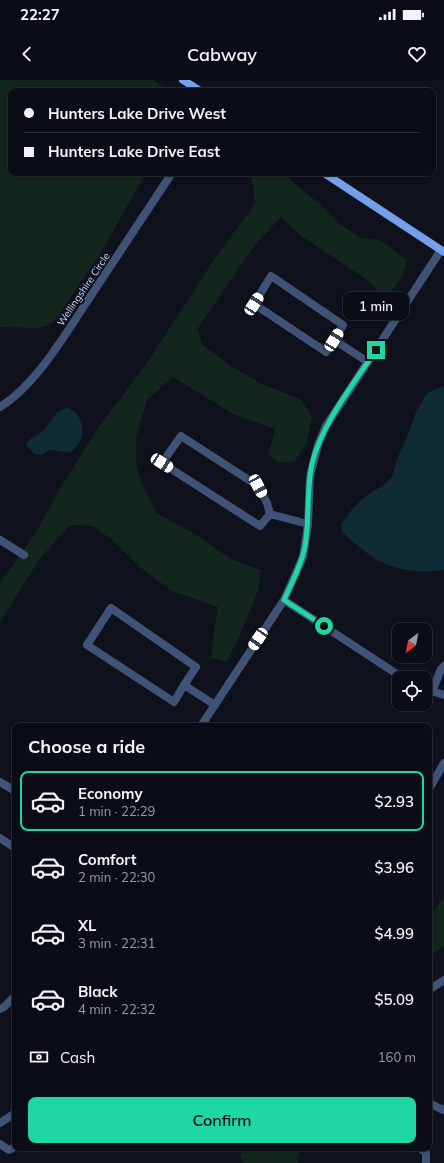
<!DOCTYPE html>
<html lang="en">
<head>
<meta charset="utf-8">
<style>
  :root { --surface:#0b0d16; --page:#14161f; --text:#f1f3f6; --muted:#9a9ca1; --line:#2b2d35; --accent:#1ed7a4 }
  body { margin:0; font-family:Mulish,sans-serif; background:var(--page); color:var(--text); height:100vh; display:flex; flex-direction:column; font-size:15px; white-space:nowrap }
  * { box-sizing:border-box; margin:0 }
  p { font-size:13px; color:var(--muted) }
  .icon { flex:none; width:22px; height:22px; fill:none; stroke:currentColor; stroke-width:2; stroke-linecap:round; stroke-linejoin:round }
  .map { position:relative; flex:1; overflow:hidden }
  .drawer { position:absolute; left:12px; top:643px; width:420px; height:428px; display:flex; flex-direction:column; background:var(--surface); border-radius:8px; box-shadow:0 1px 3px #0004,0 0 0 1px var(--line) }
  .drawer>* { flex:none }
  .top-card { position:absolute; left:8px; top:8px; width:428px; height:88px; border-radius:8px; box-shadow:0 1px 3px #0004,0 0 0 1px var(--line); display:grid; align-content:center; height:88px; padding:0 16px; background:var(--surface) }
  .needle { width:26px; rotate:212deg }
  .buttons { position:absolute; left:392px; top:543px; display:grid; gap:8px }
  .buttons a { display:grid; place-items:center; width:40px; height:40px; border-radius:8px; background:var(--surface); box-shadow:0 1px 3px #0004,0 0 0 1px var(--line); font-size:20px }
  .end { position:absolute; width:18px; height:18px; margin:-9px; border:5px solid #1ed7a4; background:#111; box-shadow:0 0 0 2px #111 }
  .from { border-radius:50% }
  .bubble { position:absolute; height:28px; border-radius:8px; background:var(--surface); box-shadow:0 1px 3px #0004,0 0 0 1px var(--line); font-size:13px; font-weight:600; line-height:28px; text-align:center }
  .car { position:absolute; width:12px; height:24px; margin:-12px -6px; border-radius:5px; box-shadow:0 0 3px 1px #0007; background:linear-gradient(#fff 24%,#345 0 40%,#fff 0 76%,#345 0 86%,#fff 0) }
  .top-card b { display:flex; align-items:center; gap:14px; height:38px; font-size:15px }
  .top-card b+b { border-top:1px solid var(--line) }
  .top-card i { width:10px; height:10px; background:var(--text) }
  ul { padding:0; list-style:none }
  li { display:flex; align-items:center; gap:12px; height:60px; margin:0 8px 6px; padding:0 8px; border:2px solid transparent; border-radius:8px }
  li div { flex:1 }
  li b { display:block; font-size:15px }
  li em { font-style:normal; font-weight:600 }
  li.active { border-color:var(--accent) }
  li>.icon { width:36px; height:36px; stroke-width:1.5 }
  h2 { padding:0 16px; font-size:18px; line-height:48px }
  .pay { display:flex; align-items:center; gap:10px; height:44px; padding:0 16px; font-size:15px }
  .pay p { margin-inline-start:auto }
  .primary-button { display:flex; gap:8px; margin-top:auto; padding:8px 16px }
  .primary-button a { flex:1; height:46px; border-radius:8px; background:var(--accent); color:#111; font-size:16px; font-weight:600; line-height:46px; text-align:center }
  .status { display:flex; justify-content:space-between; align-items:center; height:28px; padding:0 20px; background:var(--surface); direction:ltr }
  .status svg { height:11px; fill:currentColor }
  header { display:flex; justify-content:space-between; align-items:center; height:52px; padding:0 16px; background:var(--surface); font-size:18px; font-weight:600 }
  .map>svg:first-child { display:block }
</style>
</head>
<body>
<div class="status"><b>22:27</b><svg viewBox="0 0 49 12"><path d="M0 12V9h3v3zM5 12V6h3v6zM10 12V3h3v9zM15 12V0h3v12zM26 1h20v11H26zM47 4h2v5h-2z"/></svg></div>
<header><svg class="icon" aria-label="back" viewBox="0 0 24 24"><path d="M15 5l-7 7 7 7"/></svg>Cabway<svg class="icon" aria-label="heart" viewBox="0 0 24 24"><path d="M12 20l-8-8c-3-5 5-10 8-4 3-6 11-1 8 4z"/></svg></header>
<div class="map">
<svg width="444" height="1083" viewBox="0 0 444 1083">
  <rect width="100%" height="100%" fill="#0f111d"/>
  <g fill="#13261e">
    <path d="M0 0H153L169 11H11V93H146L101 172 54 242 43 247 37 248 0 247Z"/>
    <path d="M240 93H283L303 111 319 123 340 144 361 158 379 160 407 180 402 197 385 220 369 201 300 155 281 137 254 166 198 248 202 264 231 286 262 304 300 319 312 336 306 365 294 382 279 383 268 375 275 349 233 334 173 297 147 320 136 357V383L140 399 156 433 195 454 231 479 261 490 258 511 239 557 227 582 211 578 215 545 218 527 172 511 141 488 111 459 93 446 70 445 41 477 0 542V501L14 484 36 452 62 405 99 347 145 286 217 175 255 124 252 98Z"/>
    <path d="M444 817V866L429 877V838Z"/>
    <path d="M242 1068H304L297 1076 298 1083H244L240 1077Z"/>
  </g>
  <g fill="#0f2b35">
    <path d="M444 306V490C423 493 399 491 379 481 369 476 351 460 342 452L341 445 353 428 365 417 385 404 393 395 397 379 405 362 416 332 427 313Z"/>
    <path d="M67 328C79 331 86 347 81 359 79 364 75 368 72 372 64 373 57 370 50 370 46 371 44 374 41 375 34 377 30 369 26 365 31 355 39 356 45 349 52 340 55 331 67 328Z"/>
  </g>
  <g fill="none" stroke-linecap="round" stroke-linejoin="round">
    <g stroke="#405275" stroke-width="8">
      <path d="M334 260 343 245 271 196 254 224 326 272 334 260 368 282"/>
      <path d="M270 434 267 423 258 406 181 356 162 383 260 446 270 434 308 444"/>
      <path d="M0 460 24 475"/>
      <path d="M184 605 196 587 111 528 87 565 174 622 184 605 215 625"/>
      <path d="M432 612 441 589 444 586"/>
      <path d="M307 646H308"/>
      <path d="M0 702 15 711"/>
      <path d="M429 709 444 683"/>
      <path d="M0 758 15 768"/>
      <path d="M429 910 444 900"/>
      <path d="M0 929 4 927 15 916"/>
      <path d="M429 1023 443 1030 444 1029"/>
      <path d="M0 1043 15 1033"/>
      <path d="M0 1064 9 1070 15 1067"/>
      <path d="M420 1068 426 1073V1083"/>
    </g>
    <g stroke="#405275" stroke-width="8">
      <path d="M0 327C37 304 66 253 90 217 117 176 145 134 172 93"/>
      <path d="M284 520 403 598"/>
      <path d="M425 609 444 615"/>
      <path d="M201 646 284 520 303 477 308 444 310 396 318 365 326 346 441 170"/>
    </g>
    <g stroke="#759eeb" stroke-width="8">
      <path d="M183 0 200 11"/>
      <path d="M324 93 444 172"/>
    </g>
  </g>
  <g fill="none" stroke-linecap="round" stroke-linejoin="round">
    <path stroke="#1ed7a4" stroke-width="5" d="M324 546 284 520C292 502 302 484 305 466 310 438 306 411 312 384 321 345 354 303 376 270"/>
  </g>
  <g text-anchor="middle" stroke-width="4" stroke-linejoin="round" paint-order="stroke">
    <g font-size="10" fill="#d1dbf8" stroke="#0f111d">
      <text transform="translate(83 209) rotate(-56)" y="4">Wellingshire Circle</text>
    </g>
  </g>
</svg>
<div class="buttons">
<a><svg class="needle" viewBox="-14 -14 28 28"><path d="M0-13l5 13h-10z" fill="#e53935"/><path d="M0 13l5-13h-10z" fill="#9a9ca1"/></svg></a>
<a><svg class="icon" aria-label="locate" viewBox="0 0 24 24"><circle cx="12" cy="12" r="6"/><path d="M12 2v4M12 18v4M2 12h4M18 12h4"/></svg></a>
</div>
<i class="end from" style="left:324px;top:546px"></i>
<i class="end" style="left:376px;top:270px"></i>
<div class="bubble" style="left:343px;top:212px;width:66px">1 min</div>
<i class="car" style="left:254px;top:224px;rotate:33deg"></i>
<i class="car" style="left:334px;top:260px;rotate:32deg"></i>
<i class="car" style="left:162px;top:383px;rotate:123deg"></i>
<i class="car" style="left:258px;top:406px;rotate:152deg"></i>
<i class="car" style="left:258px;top:559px;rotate:214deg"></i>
<div class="top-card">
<b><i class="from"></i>Hunters Lake Drive West</b>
<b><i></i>Hunters Lake Drive East</b>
</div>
<section class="drawer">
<h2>Choose a ride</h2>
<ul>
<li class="active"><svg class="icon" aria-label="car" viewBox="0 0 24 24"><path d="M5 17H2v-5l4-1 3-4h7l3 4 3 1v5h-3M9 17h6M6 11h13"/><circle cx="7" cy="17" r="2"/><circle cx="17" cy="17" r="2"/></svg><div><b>Economy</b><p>1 min · 22:29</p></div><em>$2.93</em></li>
<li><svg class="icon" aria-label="car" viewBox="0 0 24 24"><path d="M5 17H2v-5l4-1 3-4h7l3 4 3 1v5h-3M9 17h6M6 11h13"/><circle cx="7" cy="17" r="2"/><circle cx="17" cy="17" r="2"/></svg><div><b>Comfort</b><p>2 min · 22:30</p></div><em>$3.96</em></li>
<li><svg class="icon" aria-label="car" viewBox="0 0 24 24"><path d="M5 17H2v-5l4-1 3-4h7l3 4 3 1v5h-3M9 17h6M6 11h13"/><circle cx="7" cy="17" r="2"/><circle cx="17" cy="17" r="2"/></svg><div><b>XL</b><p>3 min · 22:31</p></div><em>$4.99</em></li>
<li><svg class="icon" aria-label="car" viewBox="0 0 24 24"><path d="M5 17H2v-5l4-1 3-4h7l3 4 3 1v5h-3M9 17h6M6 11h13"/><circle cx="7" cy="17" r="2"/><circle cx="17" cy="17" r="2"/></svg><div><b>Black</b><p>4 min · 22:32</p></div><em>$5.09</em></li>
</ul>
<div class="pay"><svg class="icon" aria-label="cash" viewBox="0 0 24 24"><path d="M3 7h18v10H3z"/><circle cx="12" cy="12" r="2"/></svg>Cash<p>160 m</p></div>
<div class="primary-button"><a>Confirm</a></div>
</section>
</div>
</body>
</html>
